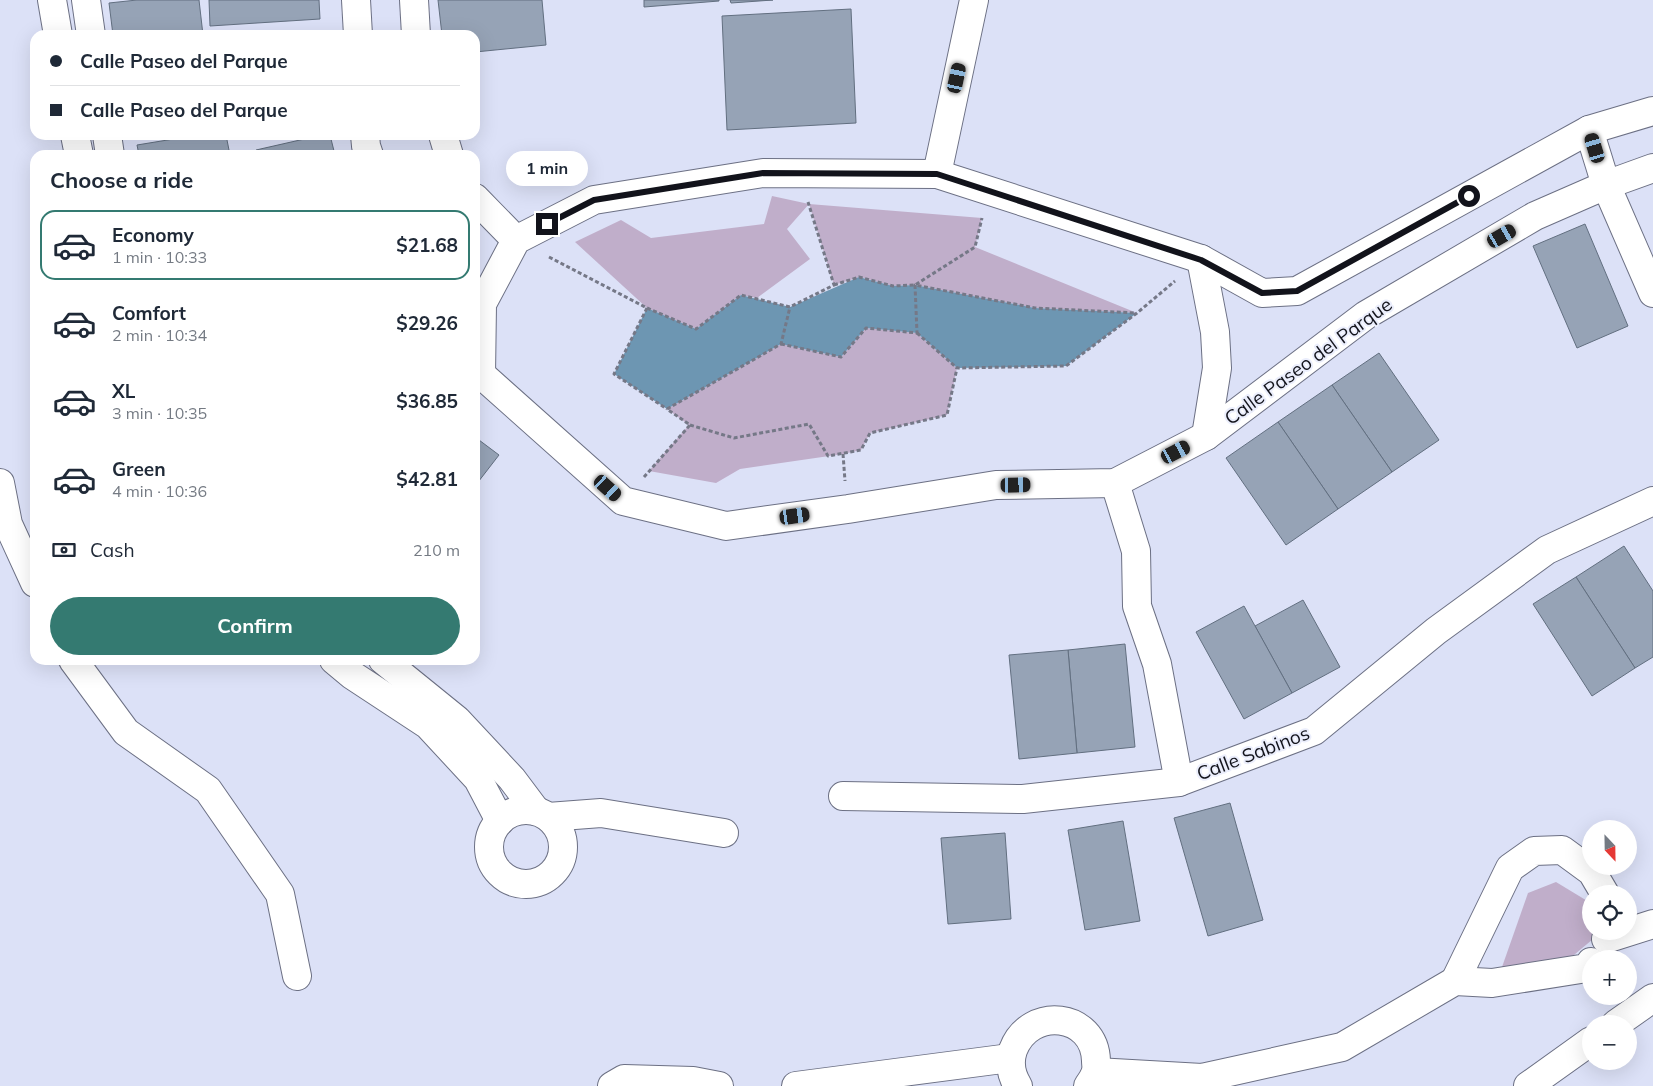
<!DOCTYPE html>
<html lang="en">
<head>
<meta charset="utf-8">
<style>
  :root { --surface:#fff; --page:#f6f6f7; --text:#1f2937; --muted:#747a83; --line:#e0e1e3; --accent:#347a71 }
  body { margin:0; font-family:Mulish,sans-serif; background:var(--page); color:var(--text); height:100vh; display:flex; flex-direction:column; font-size:19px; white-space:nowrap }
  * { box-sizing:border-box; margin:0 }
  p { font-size:16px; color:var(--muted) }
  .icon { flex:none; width:28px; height:28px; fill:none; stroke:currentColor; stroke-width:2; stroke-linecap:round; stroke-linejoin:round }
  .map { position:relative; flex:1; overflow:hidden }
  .panel { position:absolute; left:30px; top:150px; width:450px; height:515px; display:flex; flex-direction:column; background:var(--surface); border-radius:15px; box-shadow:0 5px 20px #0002 }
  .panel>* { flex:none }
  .guide { position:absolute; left:30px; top:30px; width:450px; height:110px; border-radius:15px; box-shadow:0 5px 20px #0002; display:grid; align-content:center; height:110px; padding:0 20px; background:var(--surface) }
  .needle { width:32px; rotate:158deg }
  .controls { position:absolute; left:1582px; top:820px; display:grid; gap:10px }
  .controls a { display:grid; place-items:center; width:55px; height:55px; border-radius:50%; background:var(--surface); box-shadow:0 5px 20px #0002; font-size:25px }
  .end { position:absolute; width:22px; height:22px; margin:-11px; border:6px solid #12131b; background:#fff; box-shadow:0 0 0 2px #fff }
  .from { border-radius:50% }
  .bubble { position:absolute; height:35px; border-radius:18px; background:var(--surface); box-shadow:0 5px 20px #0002; font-size:16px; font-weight:700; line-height:35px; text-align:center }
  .car { position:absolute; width:15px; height:30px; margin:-15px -8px; border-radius:6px; box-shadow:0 0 4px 1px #0007; background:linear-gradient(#222 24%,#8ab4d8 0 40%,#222 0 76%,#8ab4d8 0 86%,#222 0) }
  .guide b { display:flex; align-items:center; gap:18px; height:48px; font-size:19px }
  .guide b+b { border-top:1px solid var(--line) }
  .guide i { width:12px; height:12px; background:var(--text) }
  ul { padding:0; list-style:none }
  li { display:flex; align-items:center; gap:15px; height:70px; margin:0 10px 8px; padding:0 10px; border:2px solid transparent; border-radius:15px }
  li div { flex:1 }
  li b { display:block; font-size:19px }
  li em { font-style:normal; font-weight:700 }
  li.current { border-color:var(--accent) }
  li>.icon { width:45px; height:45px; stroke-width:1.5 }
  h2 { padding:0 20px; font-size:22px; line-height:60px }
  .pay { display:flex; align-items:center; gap:12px; height:55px; padding:0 20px; font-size:19px }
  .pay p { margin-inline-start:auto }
  .button { display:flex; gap:10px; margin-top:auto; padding:10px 20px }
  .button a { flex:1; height:58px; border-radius:30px; background:var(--accent); color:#fff; font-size:20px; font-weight:700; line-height:58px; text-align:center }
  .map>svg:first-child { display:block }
</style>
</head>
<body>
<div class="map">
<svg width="1653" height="1086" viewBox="0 0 1653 1086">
  <rect width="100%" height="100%" fill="#dce1f7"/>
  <g fill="#c0aeca">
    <path d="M772 196 809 204 982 218 975 247 1137 313 1035 308 915 285 893 286 860 277 834 285 809 204 787 229 810 259 757 298 741 295 696 329 647 308 575 242 621 220 651 238 764 224Z"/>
    <path d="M866 328 917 333 957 368 947 415 870 433 861 450 843 454 740 469 716 483 649 471 689 425 667 409 781 344 841 357Z"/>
    <path d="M1556 882 1589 902 1593 939 1562 965 1502 967 1528 893Z"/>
  </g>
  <path fill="#6d96b2" d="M859 277 893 286 915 285 1035 308 1137 313 1066 366 957 368 917 333 866 328 841 357 781 344 667 409 614 374 647 308 696 329 741 295 790 307Z"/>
  <g fill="#96a3b6" stroke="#626f80">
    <path d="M137 0H199L203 35H113L109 3Z"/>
    <path d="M209 0H319L320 19 210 26Z"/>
    <path d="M438 0H542L546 45 475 52V35H442Z"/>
    <path d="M644 0H719V1L644 7Z"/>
    <path d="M730 0H773L731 3Z"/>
    <path d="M851 9 856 123 727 130 722 16Z"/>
    <path d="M198 135H226L230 155H139L137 145Z"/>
    <path d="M322 135H330L335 155H257L256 150Z"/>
    <path d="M1585 224 1628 326 1577 348 1533 246Z"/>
    <path d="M1379 353 1439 440 1392 472 1332 385Z"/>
    <path d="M1332 385 1392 472 1338 509 1278 422Z"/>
    <path d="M1278 422 1338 509 1286 545 1226 458Z"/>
    <path d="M475 437 499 455 475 486Z"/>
    <path d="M1624 546 1653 591V657L1635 668 1576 577Z"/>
    <path d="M1576 577 1635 668 1592 696 1533 604Z"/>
    <path d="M1303 600 1340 667 1292 693 1255 626Z"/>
    <path d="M1244 606 1292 693 1244 719 1196 632Z"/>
    <path d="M1125 644 1135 747 1077 753 1068 650Z"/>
    <path d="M1068 650 1077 753 1019 759 1009 655Z"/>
    <path d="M1230 803 1263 920 1208 936 1174 818Z"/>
    <path d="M1123 821 1140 921 1085 930 1068 830Z"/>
    <path d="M1005 833 1011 919 948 924 941 838Z"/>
  </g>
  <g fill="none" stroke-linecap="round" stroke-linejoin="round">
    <defs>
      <g id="minor">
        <path d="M52 0 58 35"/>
        <path d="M86 0 91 35"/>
        <path d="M356 0 358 35"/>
        <path d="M414 0 416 35"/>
        <path d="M1589 130 1606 185 1653 293"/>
        <path d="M75 135 79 155"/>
        <path d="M107 135 110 155"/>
        <path d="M365 135 366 146 369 155"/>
        <path d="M443 135 449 155"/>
        <path d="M937 174 974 0"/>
        <path d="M475 198 516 240"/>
        <path d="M1201 259 1215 332 1217 368 1206 436"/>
        <path d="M475 369 623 501 726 526 848 509 996 485 1115 483 1206 436 1366 315 1535 216 1606 185 1653 168"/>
        <path d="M481 375 482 304 516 240 594 200 763 173 937 174 1201 259 1262 293 1297 291 1589 130 1653 111"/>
        <path d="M0 483 8 524 35 583"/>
        <path d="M1115 483 1136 551 1137 606 1157 664 1179 782"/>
        <path d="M73 660 126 732 208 790 280 894 297 976"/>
        <path d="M334 660 352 675 428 725 478 779 500 821"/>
        <path d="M383 660 457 720 512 779 536 811"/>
        <path d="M843 796 1023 799 1179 782 1314 731 1436 631 1547 550 1653 501"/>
        <circle cx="526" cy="847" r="37"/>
        <path d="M548 817 601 813 724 833"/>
        <path d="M1606 939 1653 924"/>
        <path d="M1455 981 1510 868 1534 851 1562 850 1592 872 1605 894"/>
        <path d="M1616 1024 1653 998"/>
        <path d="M1096 1072 1202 1078 1342 1047 1455 981 1492 983 1587 968 1591 962"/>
        <path d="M612 1086 624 1079 693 1081 719 1086"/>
        <path d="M796 1086 1010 1058"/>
        <path d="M1018 1086C1011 1075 1009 1062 1013 1050 1030 1005 1095 1013 1096 1061 1096 1064 1097 1069 1096 1072 1094 1077 1091 1082 1088 1086"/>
        <path d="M1528 1086 1591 1041"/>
      </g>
    </defs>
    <use href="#minor" stroke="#6c7084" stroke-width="30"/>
    <g stroke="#757887" stroke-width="3" stroke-dasharray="4 2.5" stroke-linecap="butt">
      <path d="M549 257 647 308 614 374 667 409"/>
      <path d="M834 285 859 277 893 286 915 285 975 247 982 218"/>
      <path d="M647 308 696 329 741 295 790 307 834 285 808 202"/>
      <path d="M917 333 957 368"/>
      <path d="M781 344 841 357 866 328 917 333 915 285 1035 308 1136 313"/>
      <path d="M690 425 734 438 809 424 828 456 861 450 870 433 947 415 957 368 1066 366 1137 313 1175 281"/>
      <path d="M843 454 845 481"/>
      <path d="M644 477 690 425 667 409 781 344 790 307"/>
    </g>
    <use href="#minor" stroke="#fff" stroke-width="28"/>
  </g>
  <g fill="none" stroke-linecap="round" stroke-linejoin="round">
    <path stroke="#12131b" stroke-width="6" d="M547 224 594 200 763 173 937 174 1201 260 1262 293 1297 291 1469 196"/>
  </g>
  <g text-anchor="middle" stroke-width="4" stroke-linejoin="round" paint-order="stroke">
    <g font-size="19" fill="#12131b" stroke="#ebeefc">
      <text transform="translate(1308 361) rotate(-36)" y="7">Calle Paseo del Parque</text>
      <text transform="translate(1253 753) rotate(-21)" y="7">Calle Sabinos</text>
    </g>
  </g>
</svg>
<div class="controls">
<a><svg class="needle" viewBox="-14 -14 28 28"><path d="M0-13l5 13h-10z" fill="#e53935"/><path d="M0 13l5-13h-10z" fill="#747a83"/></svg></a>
<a><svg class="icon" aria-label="locate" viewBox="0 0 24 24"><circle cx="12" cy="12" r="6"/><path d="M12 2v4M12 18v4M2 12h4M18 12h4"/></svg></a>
<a>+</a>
<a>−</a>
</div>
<i class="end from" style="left:1469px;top:196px"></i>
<i class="end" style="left:547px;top:224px"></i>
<div class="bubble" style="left:506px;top:151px;width:82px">1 min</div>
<i class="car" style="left:957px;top:78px;rotate:12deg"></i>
<i class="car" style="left:1595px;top:148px;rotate:343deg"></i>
<i class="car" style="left:1502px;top:236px;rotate:60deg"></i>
<i class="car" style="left:1176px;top:452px;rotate:62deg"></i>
<i class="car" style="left:1016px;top:485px;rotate:89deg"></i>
<i class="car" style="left:608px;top:488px;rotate:132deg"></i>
<i class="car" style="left:795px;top:516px;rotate:82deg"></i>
<div class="guide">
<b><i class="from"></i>Calle Paseo del Parque</b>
<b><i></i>Calle Paseo del Parque</b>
</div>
<section class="panel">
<h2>Choose a ride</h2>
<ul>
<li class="current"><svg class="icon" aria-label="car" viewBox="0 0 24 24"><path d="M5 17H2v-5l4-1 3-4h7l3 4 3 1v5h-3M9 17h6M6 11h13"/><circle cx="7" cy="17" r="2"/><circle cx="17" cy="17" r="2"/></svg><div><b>Economy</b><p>1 min · 10:33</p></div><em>$21.68</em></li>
<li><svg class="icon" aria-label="car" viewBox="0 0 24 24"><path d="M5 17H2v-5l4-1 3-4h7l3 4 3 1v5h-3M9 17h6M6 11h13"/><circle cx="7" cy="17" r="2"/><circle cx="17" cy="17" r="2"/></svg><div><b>Comfort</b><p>2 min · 10:34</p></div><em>$29.26</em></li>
<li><svg class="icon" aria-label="car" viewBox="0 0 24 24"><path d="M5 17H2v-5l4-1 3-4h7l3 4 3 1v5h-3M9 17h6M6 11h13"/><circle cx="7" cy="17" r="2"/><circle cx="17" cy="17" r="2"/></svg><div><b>XL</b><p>3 min · 10:35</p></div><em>$36.85</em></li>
<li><svg class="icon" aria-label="car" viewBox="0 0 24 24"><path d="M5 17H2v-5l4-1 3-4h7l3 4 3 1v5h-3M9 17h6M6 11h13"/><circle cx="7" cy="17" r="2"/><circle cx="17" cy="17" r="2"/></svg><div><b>Green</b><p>4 min · 10:36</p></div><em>$42.81</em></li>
</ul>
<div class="pay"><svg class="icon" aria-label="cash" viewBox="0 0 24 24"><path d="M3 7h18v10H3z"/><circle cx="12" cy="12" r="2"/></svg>Cash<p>210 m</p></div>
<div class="button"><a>Confirm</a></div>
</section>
</div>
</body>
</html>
